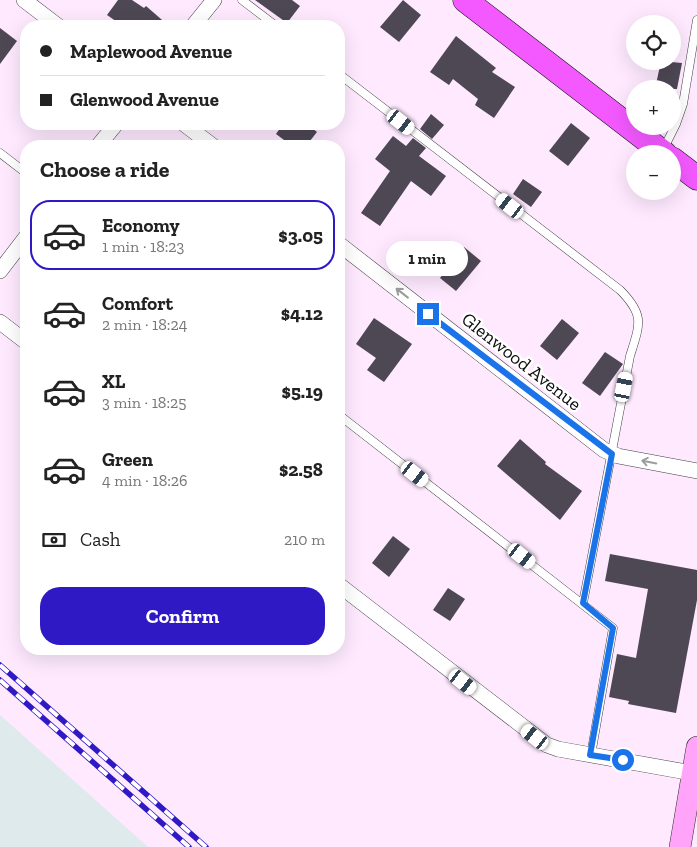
<!DOCTYPE html>
<html lang="en">
<head>
<meta charset="utf-8">
<style>
  :root { --surface:#fff; --page:#f2f2f2; --text:#222; --muted:#767676; --line:#e0e0e0; --accent:#2f19c5 }
  body { margin:0; font-family:"Zilla Slab",serif; background:var(--page); color:var(--text); height:100vh; display:flex; flex-direction:column; font-size:19px; white-space:nowrap }
  * { box-sizing:border-box; margin:0 }
  p { font-size:16px; color:var(--muted) }
  .icon { flex:none; width:28px; height:28px; fill:none; stroke:currentColor; stroke-width:2; stroke-linecap:round; stroke-linejoin:round }
  .map { position:relative; flex:1; overflow:hidden }
  .panel { position:absolute; left:20px; top:140px; width:325px; height:515px; display:flex; flex-direction:column; background:var(--surface); border-radius:20px; box-shadow:0 5px 20px #0002 }
  .panel>* { flex:none }
  .hud { position:absolute; left:20px; top:20px; width:325px; height:110px; border-radius:20px; box-shadow:0 5px 20px #0002; display:grid; align-content:center; height:110px; padding:0 20px; background:var(--surface) }
  .controls { position:absolute; left:626px; top:15px; display:grid; gap:10px }
  .controls a { display:grid; place-items:center; width:55px; height:55px; border-radius:50%; background:var(--surface); box-shadow:0 5px 20px #0002; font-size:25px }
  .end { position:absolute; width:22px; height:22px; margin:-11px; border:6px solid #1a73e8; background:#fff; box-shadow:0 0 0 2px #fff }
  .from { border-radius:50% }
  .bubble { position:absolute; height:35px; border-radius:18px; background:var(--surface); box-shadow:0 5px 20px #0002; font-size:16px; font-weight:800; line-height:35px; text-align:center }
  .car { position:absolute; width:15px; height:30px; margin:-15px -8px; border-radius:6px; box-shadow:0 0 4px 1px #0007; background:linear-gradient(#fff 24%,#345 0 40%,#fff 0 76%,#345 0 86%,#fff 0) }
  .hud b { display:flex; align-items:center; gap:18px; height:48px; font-size:19px }
  .hud b+b { border-top:1px solid var(--line) }
  .hud i { width:12px; height:12px; background:var(--text) }
  ul { padding:0; list-style:none }
  li { display:flex; align-items:center; gap:15px; height:70px; margin:0 10px 8px; padding:0 10px; border:2px solid transparent; border-radius:20px }
  li div { flex:1 }
  li b { display:block; font-size:19px }
  li em { font-style:normal; font-weight:800 }
  li.selected { border-color:var(--accent) }
  li>.icon { width:45px; height:45px; stroke-width:1.5 }
  h2 { padding:0 20px; font-size:22px; line-height:60px }
  .pay { display:flex; align-items:center; gap:12px; height:55px; padding:0 20px; font-size:19px }
  .pay p { margin-inline-start:auto }
  .action { display:flex; gap:10px; margin-top:auto; padding:10px 20px }
  .action a { flex:1; height:58px; border-radius:20px; background:var(--accent); color:#fff; font-size:20px; font-weight:800; line-height:58px; text-align:center }
  .map>svg:first-child { display:block }
</style>
</head>
<body>
<div class="map">
<svg width="697" height="847" viewBox="0 0 697 847">
  <rect width="100%" height="100%" fill="#fee9ff"/>
  <path fill="#deeaeb" d="M0 715 148 847H0Z"/>
  <g fill="#4e4754">
    <path d="M118 0H132L144 8 146 6 169 26H123L107 15Z"/>
    <path d="M255 0H292L300 6 287 23Z"/>
    <path d="M403 0 421 15 399 42 380 27Z"/>
    <path d="M0 28 17 41 0 64Z"/>
    <path d="M456 36 496 68 492 72 515 87 494 118 475 105 478 99 453 79 449 85 430 72Z"/>
    <path d="M661 61 682 63 677 89H655Z"/>
    <path d="M431 114 444 125 432 139 420 129Z"/>
    <path d="M571 123 590 138 568 166 549 151Z"/>
    <path d="M283 124H307L317 132 306 146H292L276 134Z"/>
    <path d="M393 136 406 146 413 138 426 148 419 156 446 176 431 196 411 181 380 226 361 213 390 171 375 159Z"/>
    <path d="M523 179 542 192 531 207 513 194Z"/>
    <path d="M464 247 481 261 456 291 440 278Z"/>
    <path d="M374 318 412 344 384 382 367 370 376 358 356 344Z"/>
    <path d="M562 319 579 333 557 360 540 346Z"/>
    <path d="M605 352 623 364 600 396 582 383Z"/>
    <path d="M520 439 546 462 545 464 582 491 560 520 497 466Z"/>
    <path d="M393 536 410 549 389 577 372 563Z"/>
    <path d="M610 554 697 570V600L676 713 628 704 629 701 609 697 617 654 636 658 648 589 605 581Z"/>
    <path d="M448 588 465 599 450 621 433 610Z"/>
  </g>
  <g fill="none" stroke-linecap="round" stroke-linejoin="round">
    <defs>
      <g id="lane">
        <path d="M242 0 276 26"/>
        <path d="M339 74 620 290C645 315 640 324 630 356L583 603"/>
        <path d="M663 150 676 124 683 104 697 20"/>
        <path d="M0 153 26 173"/>
        <path d="M339 415 613 628 591 755"/>
      </g>
      <g id="street">
        <path d="M24 0 58 26"/>
        <path d="M193 26 214 0"/>
        <path d="M184 124 213 146"/>
        <path d="M98 146 116 124"/>
        <path d="M339 244 604 450 618 456 697 471"/>
        <path d="M0 271 26 237"/>
        <path d="M0 322 26 342"/>
        <path d="M339 585 547 745 558 749 692 773"/>
      </g>
      <path id="secondary" d="M680 847 697 747"/>
      <g id="primary">
        <path d="M465 0 665 154"/>
        <path d="M672 159 697 178"/>
      </g>
    </defs>
    <use href="#lane" stroke="#3e3e3e" stroke-width="9"/>
    <use href="#street" stroke="#3e3e3e" stroke-width="16"/>
    <use href="#secondary" stroke="#2d2d2d" stroke-width="22"/>
    <use href="#primary" stroke="#1c1c1c" stroke-width="25"/>
    <use href="#lane" stroke="#fff" stroke-width="8"/>
    <use href="#street" stroke="#fff" stroke-width="15"/>
    <use href="#secondary" stroke="#ffa4f9" stroke-width="21"/>
    <use href="#primary" stroke="#f359ff" stroke-width="24"/>
    <defs>
      <g id="rail">
        <path d="M0 665 206 847"/>
        <path d="M0 680 189 847"/>
      </g>
    </defs>
    <use href="#rail" stroke="#2f19c5" stroke-width="5.5"/>
    <use href="#rail" stroke="#fff" stroke-width="4" stroke-dasharray="11" stroke-linecap="butt"/>
  </g>
  <defs><path id="oneway-shaft" d="M-6 0H5M1.5-3L5.5 0L1.5 3" fill="none" stroke-width="1.6" stroke-linecap="round" stroke-linejoin="round" transform="scale(1.25)"/></defs>
  <g stroke="#9d9d9d">
    <use href="#oneway-shaft" transform="translate(402 293) rotate(-142)"/>
    <use href="#oneway-shaft" transform="translate(649 462) rotate(-169)"/>
  </g>
  <g fill="none" stroke-linecap="round" stroke-linejoin="round">
    <path stroke="#1a73e8" stroke-width="6" d="M428 314 612 454 583 603 613 628 590 755 623 760"/>
  </g>
  <g text-anchor="middle" stroke-width="5" stroke-linejoin="round" paint-order="stroke">
    <g font-size="19" fill="#0b0b0b" stroke="#fff">
      <text transform="translate(522 361) rotate(38)" y="7">Glenwood Avenue</text>
    </g>
  </g>
</svg>
<div class="controls">
<a><svg class="icon" aria-label="locate" viewBox="0 0 24 24"><circle cx="12" cy="12" r="6"/><path d="M12 2v4M12 18v4M2 12h4M18 12h4"/></svg></a>
<a>+</a>
<a>−</a>
</div>
<i class="end from" style="left:623px;top:760px"></i>
<i class="end" style="left:428px;top:314px"></i>
<div class="bubble" style="left:386px;top:241px;width:82px">1 min</div>
<i class="car" style="left:401px;top:122px;rotate:128deg"></i>
<i class="car" style="left:510px;top:206px;rotate:308deg"></i>
<i class="car" style="left:624px;top:387px;rotate:11deg"></i>
<i class="car" style="left:415px;top:474px;rotate:128deg"></i>
<i class="car" style="left:522px;top:556px;rotate:128deg"></i>
<i class="car" style="left:463px;top:682px;rotate:128deg"></i>
<i class="car" style="left:535px;top:737px;rotate:308deg"></i>
<div class="hud">
<b><i class="from"></i>Maplewood Avenue</b>
<b><i></i>Glenwood Avenue</b>
</div>
<section class="panel">
<h2>Choose a ride</h2>
<ul>
<li class="selected"><svg class="icon" aria-label="car" viewBox="0 0 24 24"><path d="M5 17H2v-5l4-1 3-4h7l3 4 3 1v5h-3M9 17h6M6 11h13"/><circle cx="7" cy="17" r="2"/><circle cx="17" cy="17" r="2"/></svg><div><b>Economy</b><p>1 min · 18:23</p></div><em>$3.05</em></li>
<li><svg class="icon" aria-label="car" viewBox="0 0 24 24"><path d="M5 17H2v-5l4-1 3-4h7l3 4 3 1v5h-3M9 17h6M6 11h13"/><circle cx="7" cy="17" r="2"/><circle cx="17" cy="17" r="2"/></svg><div><b>Comfort</b><p>2 min · 18:24</p></div><em>$4.12</em></li>
<li><svg class="icon" aria-label="car" viewBox="0 0 24 24"><path d="M5 17H2v-5l4-1 3-4h7l3 4 3 1v5h-3M9 17h6M6 11h13"/><circle cx="7" cy="17" r="2"/><circle cx="17" cy="17" r="2"/></svg><div><b>XL</b><p>3 min · 18:25</p></div><em>$5.19</em></li>
<li><svg class="icon" aria-label="car" viewBox="0 0 24 24"><path d="M5 17H2v-5l4-1 3-4h7l3 4 3 1v5h-3M9 17h6M6 11h13"/><circle cx="7" cy="17" r="2"/><circle cx="17" cy="17" r="2"/></svg><div><b>Green</b><p>4 min · 18:26</p></div><em>$2.58</em></li>
</ul>
<div class="pay"><svg class="icon" aria-label="cash" viewBox="0 0 24 24"><path d="M3 7h18v10H3z"/><circle cx="12" cy="12" r="2"/></svg>Cash<p>210 m</p></div>
<div class="action"><a>Confirm</a></div>
</section>
</div>
</body>
</html>
